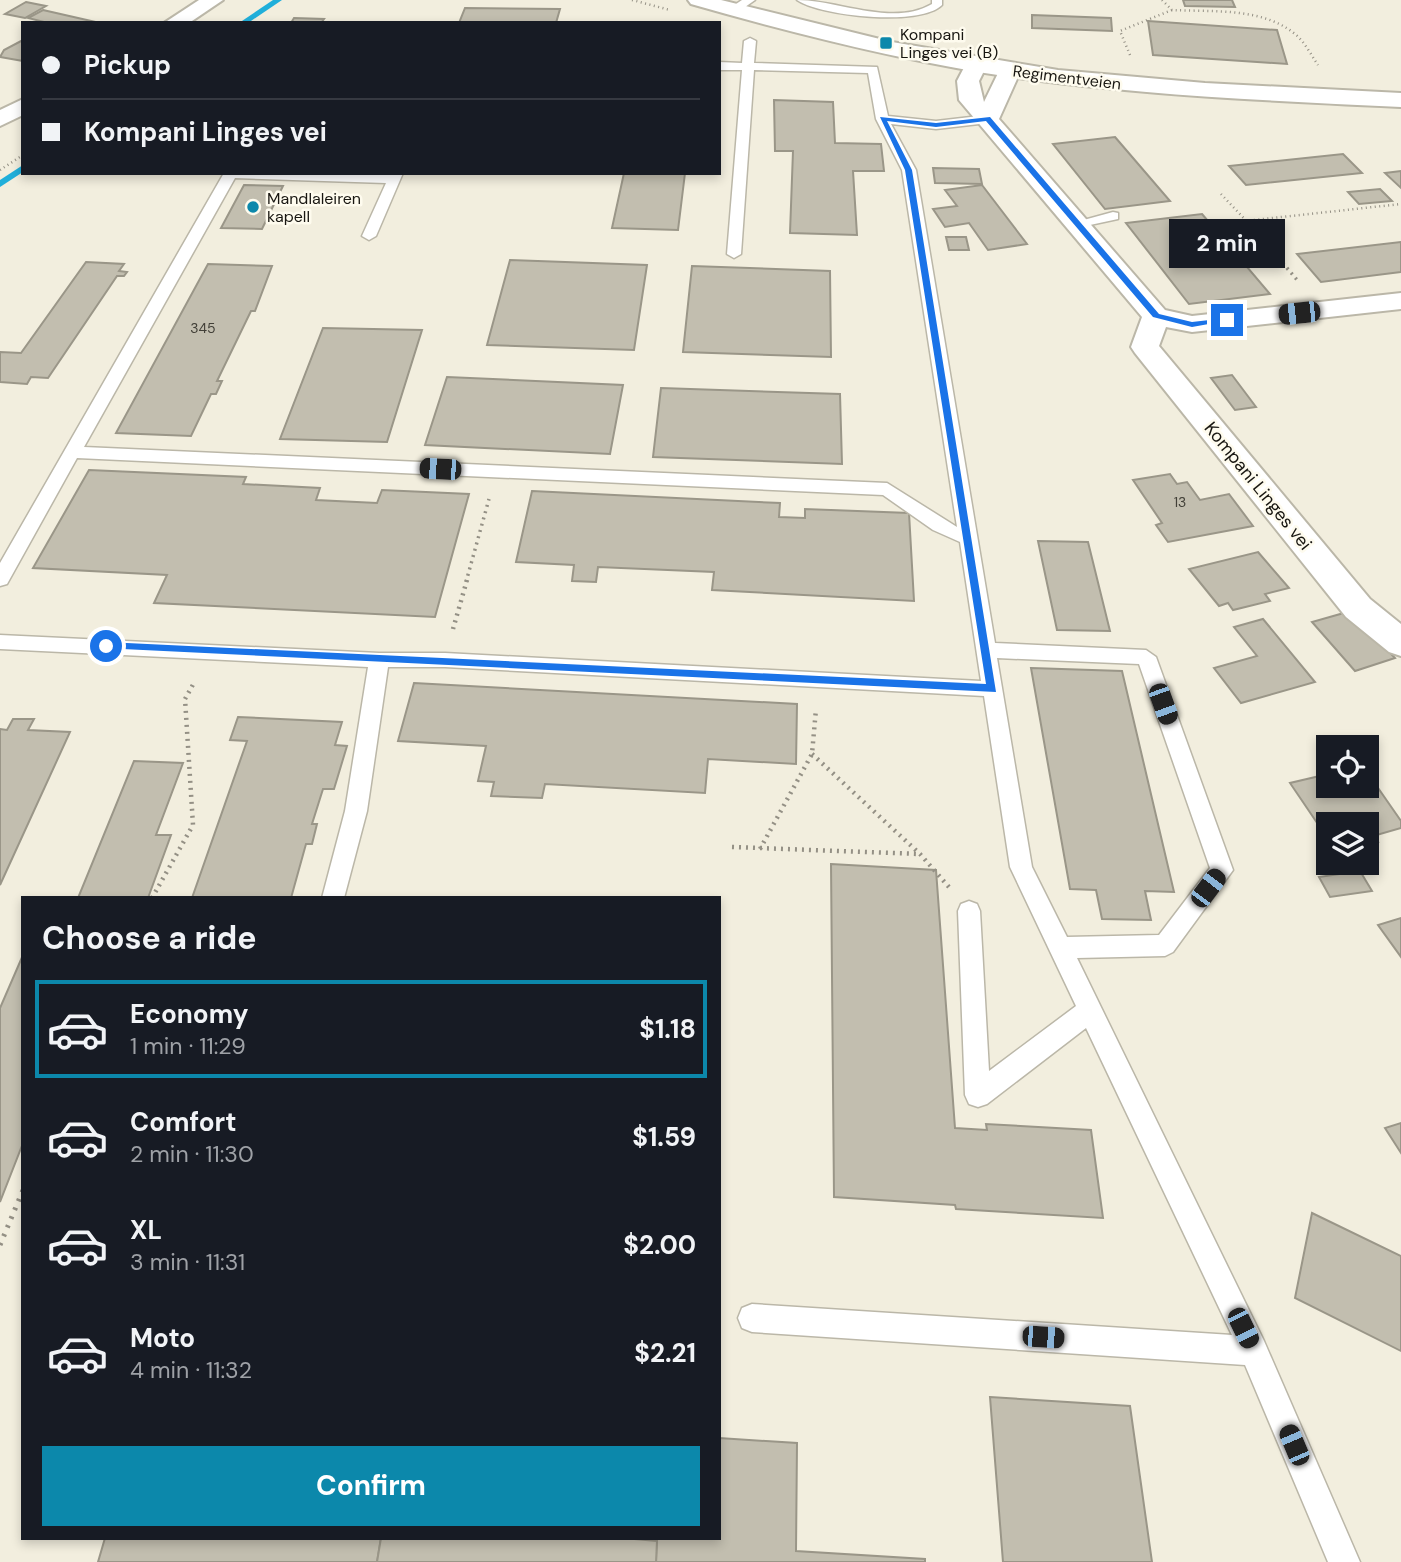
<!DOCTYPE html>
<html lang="en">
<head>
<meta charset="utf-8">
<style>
  :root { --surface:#171b24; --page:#242831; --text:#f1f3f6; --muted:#9ea1a6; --line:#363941; --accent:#0c88ab }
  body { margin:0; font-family:"DM Sans",sans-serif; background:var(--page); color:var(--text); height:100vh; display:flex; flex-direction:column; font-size:26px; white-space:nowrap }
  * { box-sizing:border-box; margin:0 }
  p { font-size:23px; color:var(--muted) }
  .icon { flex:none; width:38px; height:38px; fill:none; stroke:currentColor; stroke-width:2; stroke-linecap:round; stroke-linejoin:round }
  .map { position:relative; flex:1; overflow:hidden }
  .sheet { position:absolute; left:21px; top:896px; width:700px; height:644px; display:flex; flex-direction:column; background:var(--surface); border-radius:0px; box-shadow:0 4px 10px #0003 }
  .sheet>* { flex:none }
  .guide { position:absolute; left:21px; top:21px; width:700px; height:154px; border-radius:0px; box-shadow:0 4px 10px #0003; display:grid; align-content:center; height:154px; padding:0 21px; background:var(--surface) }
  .buttons { position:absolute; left:1316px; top:735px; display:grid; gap:14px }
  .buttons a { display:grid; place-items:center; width:63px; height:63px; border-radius:0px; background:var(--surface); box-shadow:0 4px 10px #0003; font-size:35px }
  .end { position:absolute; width:32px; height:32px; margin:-16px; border:9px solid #1a73e8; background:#fff; box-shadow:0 0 0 4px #fff }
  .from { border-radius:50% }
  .bubble { position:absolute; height:49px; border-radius:0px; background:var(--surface); box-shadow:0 4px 10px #0003; font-size:23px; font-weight:700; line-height:49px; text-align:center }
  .car { position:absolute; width:21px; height:42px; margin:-21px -10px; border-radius:9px; box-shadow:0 0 5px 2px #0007; background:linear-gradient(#222 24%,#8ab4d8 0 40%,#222 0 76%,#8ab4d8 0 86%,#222 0) }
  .guide b { display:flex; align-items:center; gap:24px; height:66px; font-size:26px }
  .guide b+b { border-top:2px solid var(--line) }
  .guide i { width:18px; height:18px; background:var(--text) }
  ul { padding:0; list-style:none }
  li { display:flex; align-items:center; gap:21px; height:98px; margin:0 14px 10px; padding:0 7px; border:4px solid transparent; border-radius:0px }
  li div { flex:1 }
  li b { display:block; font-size:26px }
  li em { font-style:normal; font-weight:700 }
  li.active { border-color:var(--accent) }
  li>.icon { width:63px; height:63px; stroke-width:1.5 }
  h2 { padding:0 21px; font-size:32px; line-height:84px }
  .button { display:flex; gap:14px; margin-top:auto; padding:14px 21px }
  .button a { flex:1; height:80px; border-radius:0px; background:var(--accent); color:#fff; font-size:28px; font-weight:700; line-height:80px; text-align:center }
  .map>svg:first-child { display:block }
</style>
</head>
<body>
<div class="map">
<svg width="1401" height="1562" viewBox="0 0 1401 1562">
  <rect width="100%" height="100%" fill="#f2eede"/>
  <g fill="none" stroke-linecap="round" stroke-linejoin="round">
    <g fill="#20afda" fill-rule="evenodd">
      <path d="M273 0H282L248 23H239Z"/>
      <path d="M23 165V172L0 187V180Z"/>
    </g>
  </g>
  <g fill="#c2beaf" stroke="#9a9688" stroke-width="2">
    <path d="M1183 0H1232L1235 7 1185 6Z"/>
    <path d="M26 2 46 6 25 18 5 14Z"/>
    <path d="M465 8 560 9 556 23H459Z"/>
    <path d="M43 10 100 23H48L28 18Z"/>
    <path d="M1032 15 1111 18 1112 31 1032 28Z"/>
    <path d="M294 18 324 19 321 23H291Z"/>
    <path d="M1148 21 1277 30 1287 64 1153 55Z"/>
    <path d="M23 40V61L0 57 4 50Z"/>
    <path d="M774 100 833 102 835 143 881 144 884 171H853L857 235 790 233 793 151H775Z"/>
    <path d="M1115 137 1170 201 1105 209 1053 144Z"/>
    <path d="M1343 154 1362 173 1246 185 1229 166Z"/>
    <path d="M933 168 979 169 982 184 935 183Z"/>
    <path d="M1401 171V188L1385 173Z"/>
    <path d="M624 173H685L678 230 612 228Z"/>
    <path d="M244 185 283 186 262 229 221 228Z"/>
    <path d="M982 185 1027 244 988 250 969 223 945 227 933 209 957 206 945 190Z"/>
    <path d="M1380 189 1392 201 1359 204 1348 192Z"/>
    <path d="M1202 214 1270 294 1189 304 1126 223Z"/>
    <path d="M946 237H966L969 250H949Z"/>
    <path d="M1401 242V272L1321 282 1297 254Z"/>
    <path d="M510 260 647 265 634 350 487 345Z"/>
    <path d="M86 262 124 264 119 271 127 272 124 276H117L48 378 31 377 27 384 0 382V352L21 353Z"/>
    <path d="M208 264 272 266 255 311H251L217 381H222L216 394H211L191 436 116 433Z"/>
    <path d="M692 266 830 271 831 357 683 352Z"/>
    <path d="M323 328 422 330 387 442 280 439Z"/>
    <path d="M1232 375 1256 407 1235 410 1211 378Z"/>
    <path d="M447 377 623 385 610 454 425 445Z"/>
    <path d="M661 388 840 394 842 464 653 457Z"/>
    <path d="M89 470 246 477 243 484 320 488 316 500 377 503 382 490 469 494 435 617 154 603 167 575 33 568Z"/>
    <path d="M1170 474 1177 484 1187 482 1200 500 1229 494 1253 526 1168 542 1156 525 1162 523 1133 480Z"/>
    <path d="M532 491 780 503 779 517 805 518V509L909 513 914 601 712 590 714 572 598 567 596 582 572 581 574 565 516 562Z"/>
    <path d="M1038 541 1088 542 1110 631 1057 630Z"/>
    <path d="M1258 552 1289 588 1265 594 1270 601 1233 610 1228 603 1219 606 1189 569Z"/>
    <path d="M1351 611 1395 658 1355 671 1312 622Z"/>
    <path d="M1263 619 1315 682 1241 703 1214 668 1257 656 1234 627Z"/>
    <path d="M1031 668 1122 671 1174 892 1145 891 1151 920 1102 919 1096 890 1070 889Z"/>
    <path d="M414 683 797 704 796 764 708 759 705 793 545 784 542 798 491 796 494 782 478 781 486 746 398 741Z"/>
    <path d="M238 717 342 722 335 745 347 746 334 789H323L312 824H317L312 844H306L291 898H192L247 741 230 740Z"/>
    <path d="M13 719H34L28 730 70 732 0 885V729L7 730Z"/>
    <path d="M134 761 183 763 156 835H171L148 898H78Z"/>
    <path d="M1367 772 1401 821V828L1373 836 1378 842 1367 845V824H1328V839L1290 783 1328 774V786H1367Z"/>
    <path d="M831 864 936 870 955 1128 987 1130 986 1124 1091 1130 1103 1218 956 1209 955 1205 834 1197Z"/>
    <path d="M1360 871 1372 891 1330 897 1319 877Z"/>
    <path d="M1401 918V957L1378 925Z"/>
    <path d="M23 955V1143L0 1202V1008Z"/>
    <path d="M1401 1123V1153L1385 1128Z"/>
    <path d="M1312 1213 1401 1256V1351L1295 1298Z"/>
    <path d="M990 1397 1130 1406 1152 1562H1003Z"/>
    <path d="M719 1438 797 1443 796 1551 925 1559V1562H656L657 1538H719Z"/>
    <path d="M105 1538H381L377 1562H98Z"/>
    <path d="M381 1538H623L657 1541 656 1562H377Z"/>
  </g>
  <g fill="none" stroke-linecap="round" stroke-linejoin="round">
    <defs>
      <g id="lane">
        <path d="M742 0H755L738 12H730V8Z"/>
        <path d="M797 0C838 0 893 27 932 4V0H942V5C920 27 820 16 797 0Z"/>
        <path d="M750 38 756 41 754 63 877 67 888 116 936 121 988 115 994 119 988 123 936 129 891 124 916 170 995 643 1146 650 1156 657 1233 870 1173 952 1165 956 1077 958 1264 1341 1360 1562H1328L1245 1365 752 1332 742 1328 738 1318 742 1308 752 1304 1232 1335 1086 1028 987 1104 978 1107 969 1104 965 1095 958 911 961 904 969 901 977 904 980 911 989 1071 1076 1006 1010 867 984 696 445 667H388L367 811 344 898H322L345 811 368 667 0 649V635L379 653H445L981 681 960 542 933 530 883 495 77 458 7 584 0 586V563L224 173H403L376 236 369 240 362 236 386 183 235 178 84 447 887 483 957 527 902 170 876 119 868 73 754 70 741 254 734 258 727 254 742 70H719V62L742 63 744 41ZM997 658 1139 664 1210 868 1159 935 1067 937 1032 867Z"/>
        <path d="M1113 212 1118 213V219L1076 228 1069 224Z"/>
      </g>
      <path id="street" d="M976 59 987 65 979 81 984 102 1002 65H1018L1021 70 999 119 1165 310 1192 316 1401 293V309L1192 332 1166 327 1159 346 1370 599 1401 624V656L1389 652 1346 617 1135 353 1131 347 1142 317 959 100 957 81 968 60Z"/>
      <g id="secondary">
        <path d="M199 0H223L189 23H164Z"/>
        <path d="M688 0H721L892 42 1058 70 1205 83 1401 93V107C1271 101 1140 95 1011 77 903 61 796 34 691 4Z"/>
        <path d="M23 99V115L0 126V110Z"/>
      </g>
    </defs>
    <use href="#lane" stroke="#bbb7a8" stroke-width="3"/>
    <use href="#street" stroke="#bbb7a8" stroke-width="4"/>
    <use href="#secondary" stroke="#bbb7a8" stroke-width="4"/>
    <g stroke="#949085" stroke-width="2.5" stroke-dasharray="1 3.5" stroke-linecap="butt">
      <path d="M632 0 670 10"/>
      <path d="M1162 0 1172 10C1212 12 1262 7 1295 34 1305 42 1311 55 1318 65"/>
      <path d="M1130 55 1120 31 1172 10"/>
      <path d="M0 170 23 155"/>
      <path d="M1221 194 1253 228 1244 235 1261 252 1272 254"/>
      <path d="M1245 221 1401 204"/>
    </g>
    <g stroke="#949085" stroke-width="3.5" stroke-dasharray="2 4.5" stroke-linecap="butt">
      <path d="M1261 252 1275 254 1298 281"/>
      <path d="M466 582 489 499"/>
    </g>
    <g stroke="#949085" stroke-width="4.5" stroke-dasharray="2 5" stroke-linecap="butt">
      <path d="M453 629 467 580"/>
      <path d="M812 754 920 854 949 887"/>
      <path d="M732 847 919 854"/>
      <path d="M760 849 812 754 816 709"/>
      <path d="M152 898 193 825 185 699 195 681"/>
    </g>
    <path stroke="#949085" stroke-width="5" stroke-dasharray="2.5 7" stroke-linecap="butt" d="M0 1245 23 1190"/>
    <use href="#lane" fill="#fff" fill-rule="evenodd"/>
    <use href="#street" fill="#fff" fill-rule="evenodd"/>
    <use href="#secondary" fill="#fff" fill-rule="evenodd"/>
  </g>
  <path fill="#1a73e8" d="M880 117 936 123 990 117 1159 314 1192 322 1227 318 1231 320 1192 327 1153 317 986 121 936 127 887 121 912 170 996 692 102 648 101 646 106 642 986 684 905 170Z"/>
  <g fill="#0c88ab" stroke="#fefbee" stroke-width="2.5">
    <rect x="879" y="36" width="14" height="14" rx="3.5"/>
    <circle cx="253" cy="207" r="7"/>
  </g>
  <g text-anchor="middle" stroke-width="5" stroke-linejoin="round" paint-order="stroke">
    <g font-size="14" fill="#424038">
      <text x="203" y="333">345</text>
      <text x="1180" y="507">13</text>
    </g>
    <g font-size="16" fill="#181611" stroke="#fefbee" text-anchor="start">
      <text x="900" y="40">Kompani<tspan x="900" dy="18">Linges vei (B)</tspan></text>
      <text x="267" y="204">Mandlaleiren<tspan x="267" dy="18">kapell</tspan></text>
    </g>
    <g font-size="16" fill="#181611" stroke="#fefbee">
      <text transform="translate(1067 77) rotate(7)" y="6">Regimentveien</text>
    </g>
    <g font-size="18" fill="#181611" stroke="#fefbee">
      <text transform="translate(1258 486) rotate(51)" y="6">Kompani Linges vei</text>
    </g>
  </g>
</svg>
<div class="buttons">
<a><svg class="icon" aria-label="locate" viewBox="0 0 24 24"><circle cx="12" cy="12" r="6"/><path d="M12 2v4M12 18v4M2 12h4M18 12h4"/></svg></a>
<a><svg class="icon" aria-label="layers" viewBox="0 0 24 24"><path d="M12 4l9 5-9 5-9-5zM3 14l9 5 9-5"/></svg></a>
</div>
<i class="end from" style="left:106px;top:646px"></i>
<i class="end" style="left:1227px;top:320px"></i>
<div class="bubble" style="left:1169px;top:219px;width:116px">2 min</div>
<i class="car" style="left:1299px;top:313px;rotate:264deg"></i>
<i class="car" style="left:440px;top:469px;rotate:273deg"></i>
<i class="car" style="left:1163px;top:704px;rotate:160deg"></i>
<i class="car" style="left:1208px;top:888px;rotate:37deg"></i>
<i class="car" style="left:1243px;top:1328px;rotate:154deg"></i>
<i class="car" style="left:1043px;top:1337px;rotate:94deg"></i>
<i class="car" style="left:1294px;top:1445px;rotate:337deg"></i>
<div class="guide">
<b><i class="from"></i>Pickup</b>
<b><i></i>Kompani Linges vei</b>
</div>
<section class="sheet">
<h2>Choose a ride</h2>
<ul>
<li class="active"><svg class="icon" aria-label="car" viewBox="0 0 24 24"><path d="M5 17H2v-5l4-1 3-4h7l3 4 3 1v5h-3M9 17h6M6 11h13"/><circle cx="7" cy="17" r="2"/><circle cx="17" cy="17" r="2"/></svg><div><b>Economy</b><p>1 min · 11:29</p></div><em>$1.18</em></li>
<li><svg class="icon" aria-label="car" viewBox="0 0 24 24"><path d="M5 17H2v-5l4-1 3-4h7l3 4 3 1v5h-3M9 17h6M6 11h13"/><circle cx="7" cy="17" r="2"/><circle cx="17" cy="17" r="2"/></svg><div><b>Comfort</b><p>2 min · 11:30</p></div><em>$1.59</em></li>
<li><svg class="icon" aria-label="car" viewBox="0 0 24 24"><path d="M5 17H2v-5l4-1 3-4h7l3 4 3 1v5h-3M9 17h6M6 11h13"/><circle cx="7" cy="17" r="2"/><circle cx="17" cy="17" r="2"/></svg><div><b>XL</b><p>3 min · 11:31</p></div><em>$2.00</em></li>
<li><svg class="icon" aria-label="car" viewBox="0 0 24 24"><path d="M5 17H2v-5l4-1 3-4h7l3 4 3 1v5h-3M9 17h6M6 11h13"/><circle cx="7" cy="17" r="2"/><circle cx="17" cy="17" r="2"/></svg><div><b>Moto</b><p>4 min · 11:32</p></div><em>$2.21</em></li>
</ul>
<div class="button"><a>Confirm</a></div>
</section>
</div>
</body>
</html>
